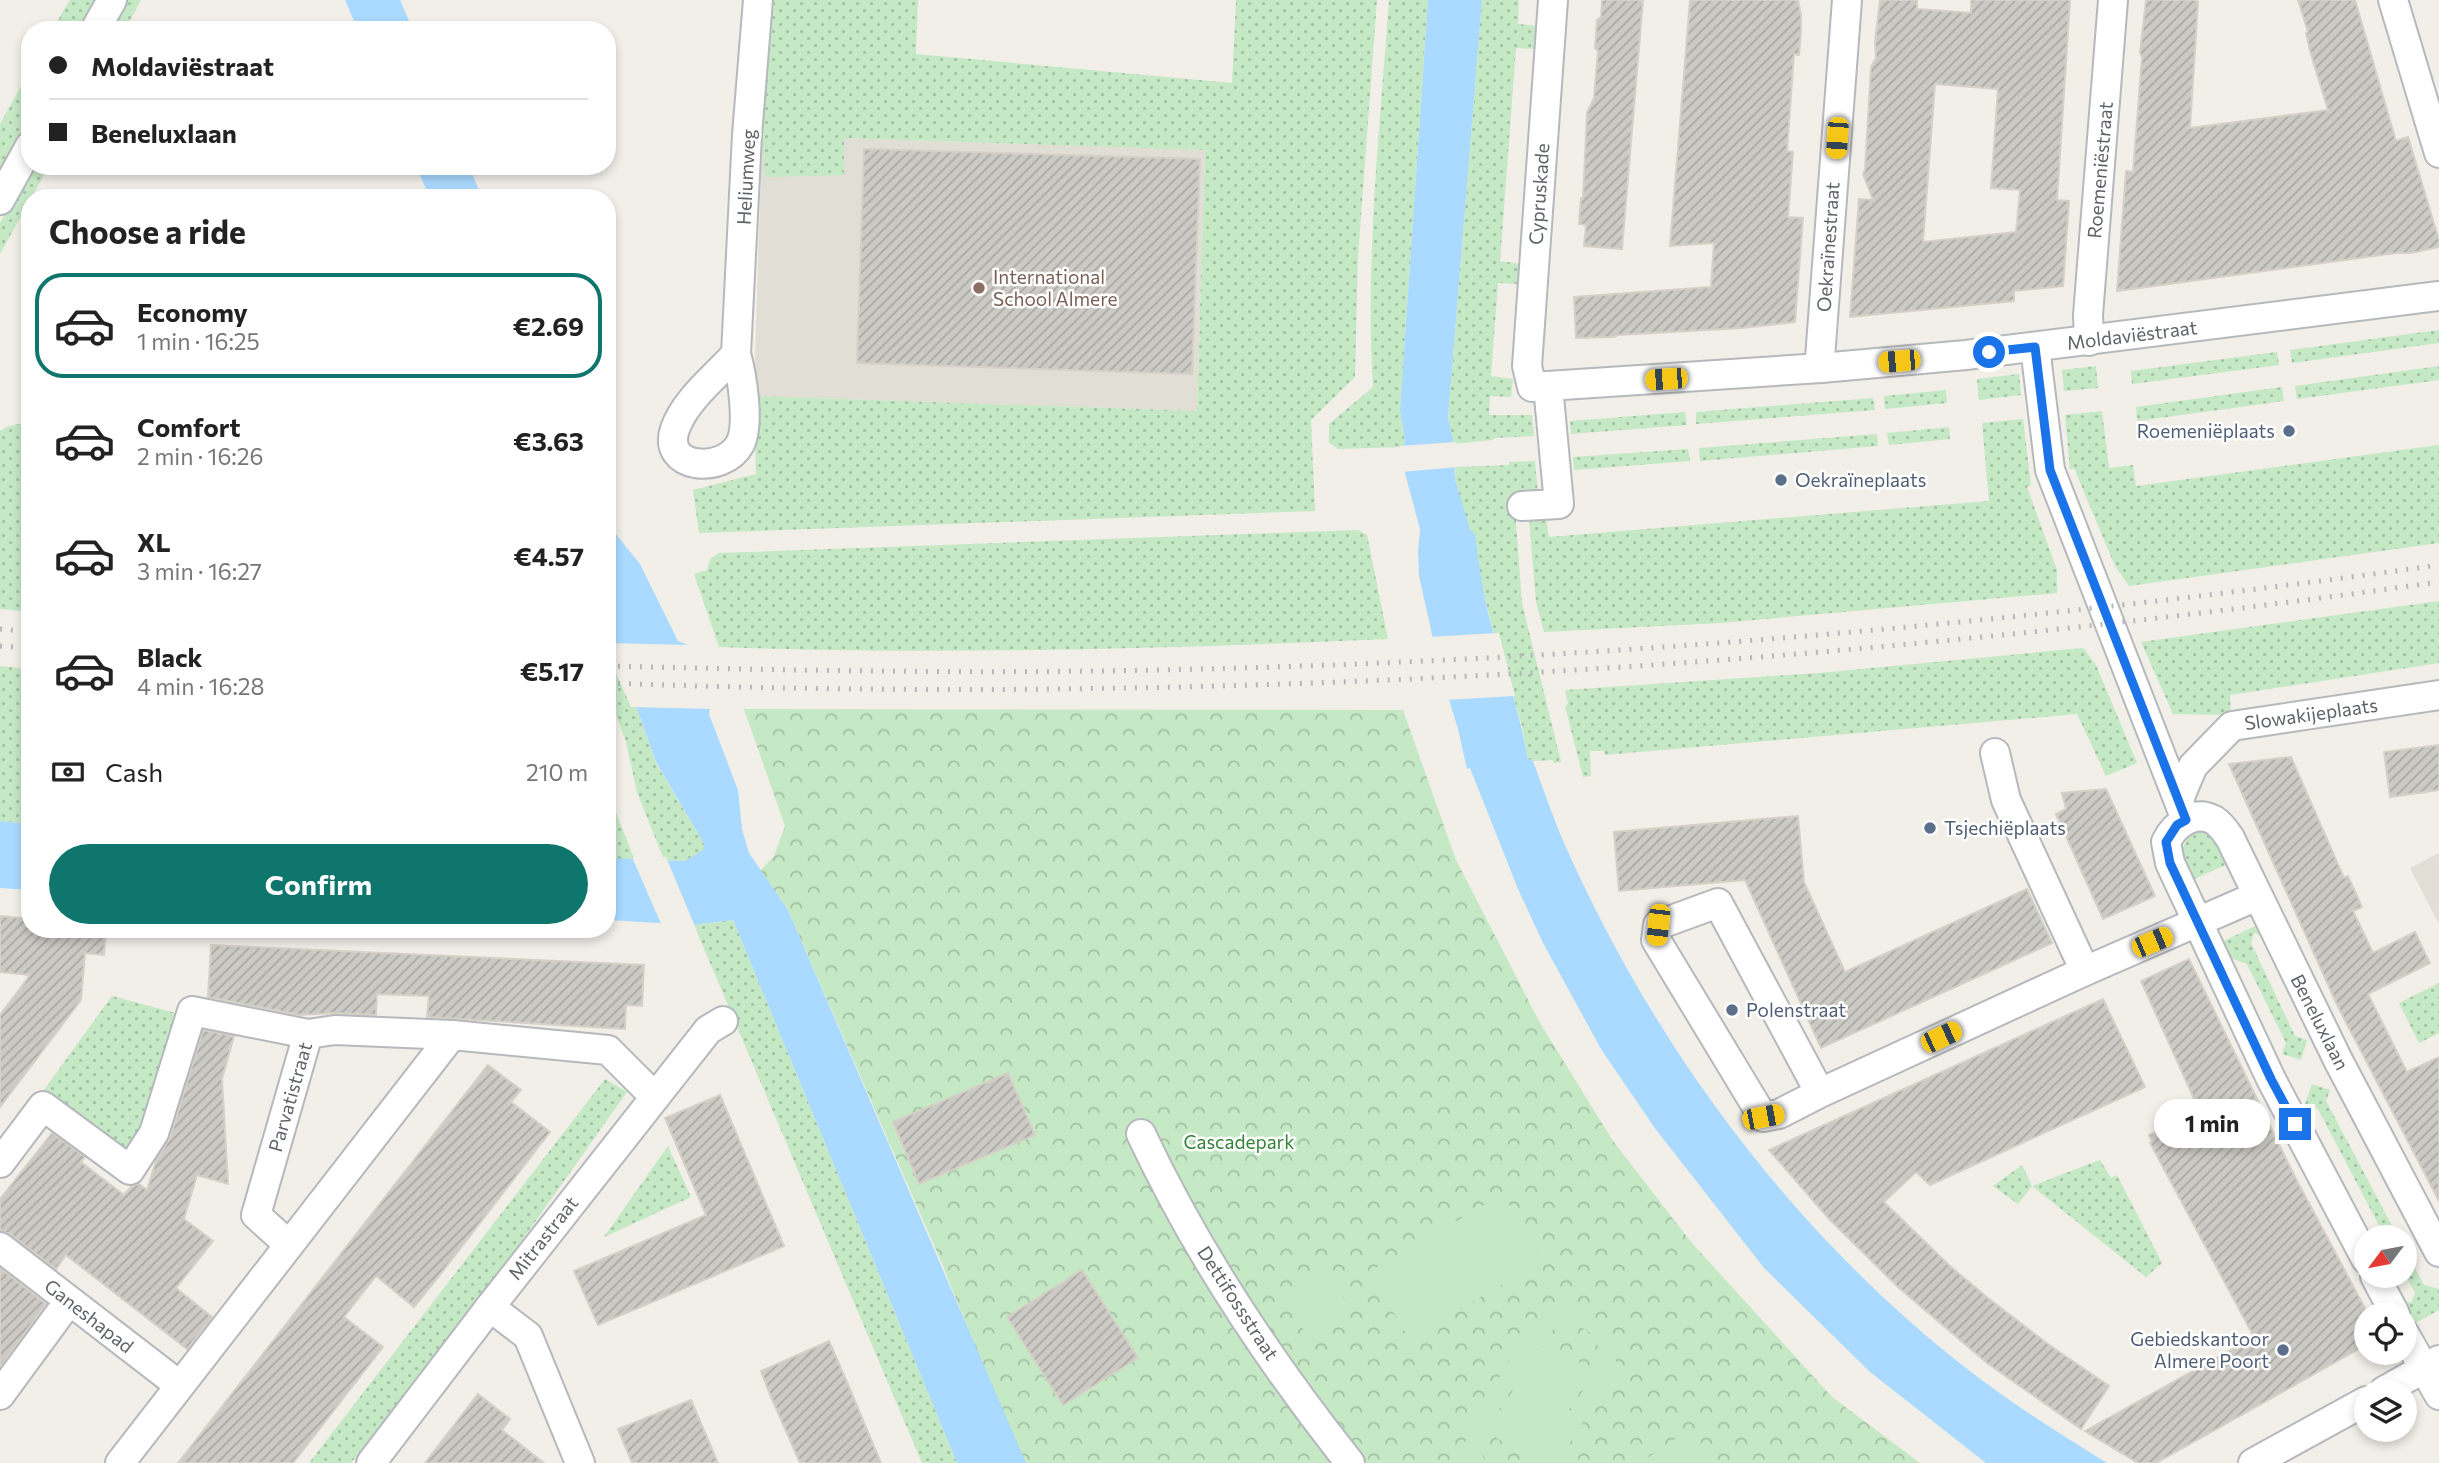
<!DOCTYPE html>
<html lang="en">
<head>
<meta charset="utf-8">
<style>
  :root { --surface:#fff; --page:#f2f2f2; --text:#222; --muted:#767676; --line:#e0e0e0; --accent:#0f766e }
  body { margin:0; font-family:Commissioner,sans-serif; background:var(--page); color:var(--text); height:100vh; display:flex; flex-direction:column; font-size:26px; white-space:nowrap }
  * { box-sizing:border-box; margin:0 }
  p { font-size:23px; color:var(--muted) }
  .icon { flex:none; width:38px; height:38px; fill:none; stroke:currentColor; stroke-width:2; stroke-linecap:round; stroke-linejoin:round }
  .map { position:relative; flex:1; overflow:hidden }
  .details { position:absolute; left:21px; top:189px; width:595px; height:749px; display:flex; flex-direction:column; background:var(--surface); border-radius:28px; box-shadow:0 4px 10px #0003 }
  .details>* { flex:none }
  .hud { position:absolute; left:21px; top:21px; width:595px; height:154px; border-radius:28px; box-shadow:0 4px 10px #0003; display:grid; align-content:center; height:154px; padding:0 28px; background:var(--surface) }
  .needle { width:46px; rotate:238deg }
  .tools { position:absolute; left:2354px; top:1225px; display:grid; gap:14px }
  .tools a { display:grid; place-items:center; width:63px; height:63px; border-radius:50%; background:var(--surface); box-shadow:0 4px 10px #0003; font-size:35px }
  .end { position:absolute; width:32px; height:32px; margin:-16px; border:9px solid #1a73e8; background:#fff; box-shadow:0 0 0 4px #fff }
  .from { border-radius:50% }
  .bubble { position:absolute; height:49px; border-radius:24px; background:var(--surface); box-shadow:0 4px 10px #0003; font-size:23px; font-weight:700; line-height:49px; text-align:center }
  .car { position:absolute; width:21px; height:42px; margin:-21px -10px; border-radius:9px; box-shadow:0 0 5px 2px #0007; background:linear-gradient(#f5c518 24%,#345 0 40%,#f5c518 0 76%,#345 0 86%,#f5c518 0) }
  .hud b { display:flex; align-items:center; gap:24px; height:66px; font-size:26px }
  .hud b+b { border-top:2px solid var(--line) }
  .hud i { width:18px; height:18px; background:var(--text) }
  ul { padding:0; list-style:none }
  li { display:flex; align-items:center; gap:21px; height:105px; margin:0 14px 10px; padding:0 14px; border:4px solid transparent; border-radius:28px }
  li div { flex:1 }
  li b { display:block; font-size:26px }
  li em { font-style:normal; font-weight:700 }
  li.on { border-color:var(--accent) }
  li>.icon { width:63px; height:63px; stroke-width:1.5 }
  h2 { padding:0 28px; font-size:32px; line-height:84px }
  .pay { display:flex; align-items:center; gap:18px; height:77px; padding:0 28px; font-size:26px }
  .pay p { margin-inline-start:auto }
  .button { display:flex; gap:14px; margin-top:auto; padding:14px 28px }
  .button a { flex:1; height:80px; border-radius:42px; background:var(--accent); color:#fff; font-size:28px; font-weight:700; line-height:80px; text-align:center }
  .map>svg:first-child { display:block }
</style>
</head>
<body>
<div class="map">
<svg width="2439" height="1463" viewBox="0 0 2439 1463">
  <defs>
    <pattern id="grass-dots" width="8" height="8" patternUnits="userSpaceOnUse" patternTransform="scale(1.75)"><rect width="8" height="8" fill="#c5e8c5"/><path d="M2 2h.1M6 6h.1" fill="none" stroke="#a3c0a4" stroke-width="1.8" stroke-linecap="round"/></pattern>
    <pattern id="park-crowns" width="20" height="18" patternUnits="userSpaceOnUse" patternTransform="scale(1.75)"><rect width="20" height="18" fill="#c5e8c5"/><path d="M2 6a3 3 0 1 1 6 0M12 15a3 3 0 1 1 6 0" fill="none" stroke="#a3c0a4"/></pattern>
    <pattern id="building-hatch" width="6" height="6" patternUnits="userSpaceOnUse" patternTransform="scale(1.75)"><rect width="6" height="6" fill="#cccac5"/><path d="M-1 1l2-2M0 6l6-6M5 7l2-2" fill="none" stroke="#a9a8a4"/></pattern>
  </defs>
  <rect width="100%" height="100%" fill="#f1efe8"/>
  <g fill="#e1ded6">
    <path d="M762 135 1205 150 1197 411 754 396Z"/>
    <path d="M2439 853V924L2410 868Z"/>
  </g>
  <g fill="url(#grass-dots)">
    <path d="M70 0H96L81 30H52Z"/>
    <path d="M123 0H141L125 30H107Z"/>
    <path d="M774 0H918L916 54 1232 83 1236 0H1377L1358 256 1355 377 1311 420 1315 511 699 533 693 490 756 474 754 396 1197 411 1205 150 844 138V175L765 177 762 135Z"/>
    <path d="M1389 0H1428L1400 410 1405 441 1403 447 1338 449 1329 443V424L1373 387C1365 259 1380 128 1389 0Z"/>
    <path d="M1482 0H1519L1518 24 1539 26 1537 49 1516 48 1500 261 1521 264 1520 284 1498 283 1491 376 1513 379 1511 397 1490 396 1489 415H1532L1534 436 1494 438 1493 440 1453 444 1448 418Z"/>
    <path d="M30 70V121L0 174V124Z"/>
    <path d="M32 166H49L0 254V223Z"/>
    <path d="M2439 330V343L2292 363 2290 350Z"/>
    <path d="M2277 352 2279 365 2132 384 2131 371Z"/>
    <path d="M2096 366 2098 388 2064 391 2062 370Z"/>
    <path d="M2439 366V380L2297 399 2295 386Z"/>
    <path d="M2019 374 2021 395 1979 400 1977 379Z"/>
    <path d="M2282 387 2284 401 2137 421 2136 407Z"/>
    <path d="M1946 390 1947 403 1885 409 1884 396Z"/>
    <path d="M1873 398 1875 410 1696 424V412Z"/>
    <path d="M2102 411 2109 468 2133 465 2136 486 2439 445V543L2129 586 2115 566 2074 468 2070 470 2065 415Z"/>
    <path d="M1685 412 1687 425 1571 434 1570 421Z"/>
    <path d="M2023 419 2031 485 2027 487 2057 570V593L1720 623 1544 632 1536 602 1529 517 1546 516 1549 537 1989 501 1982 423Z"/>
    <path d="M24 423 30 424V612L0 609V431L9 426Z"/>
    <path d="M1949 427 1950 439 1889 445 1887 433Z"/>
    <path d="M1877 434 1878 446 1700 461 1699 448Z"/>
    <path d="M1688 449 1690 461 1574 470 1573 457Z"/>
    <path d="M1535 461 1538 494 1514 496 1522 603 1561 762 1553 763V760L1533 761 1528 759 1522 726 1492 627 1455 479V467L1509 465V462Z"/>
    <path d="M1358 530 1367 535 1388 639C1166 649 941 655 719 647L694 574 707 570 710 559 719 553Z"/>
    <path d="M2439 601V663L2230 695 2231 715 2173 714 2141 642Z"/>
    <path d="M607 644 637 709 656 763 704 844V850L685 861 664 860 637 792 626 742 607 690Z"/>
    <path d="M2083 648 2096 665 2137 763 2106 776 2077 714 1605 755 1604 751H1590L1591 776 1583 777 1565 706 1568 704 1565 690 1819 673Z"/>
    <path d="M0 666 30 669V824L0 821Z"/>
    <path d="M607 779 615 810 635 861 607 858Z"/>
    <path d="M2199 832H2208L2234 861 2188 882 2181 850 2189 837Z"/>
    <path d="M733 920 957 1463H922L694 925Z"/>
    <path d="M2262 923 2270 938 2254 933 2251 943 2295 1036 2307 1040 2301 1060 2282 1054 2286 1043 2247 964 2221 955 2217 944Z"/>
    <path d="M2439 983V1033L2419 1043 2399 1003Z"/>
    <path d="M112 996 183 1015 146 1128 126 1150 41 1094Z"/>
    <path d="M605 1079 627 1092 491 1284 351 1463H309Z"/>
    <path d="M2312 1084 2330 1090 2326 1101 2398 1237H2385L2318 1109 2305 1104Z"/>
    <path d="M668 1146 691 1197 604 1237Z"/>
    <path d="M2100 1160 2111 1178 2117 1175 2162 1263 2146 1277 2032 1186 2018 1204 1993 1186 2022 1165 2032 1186Z"/>
    <path d="M2405 1249 2424 1285 2439 1289V1310L2410 1326 2395 1298 2411 1303 2415 1293 2405 1274Z"/>
  </g>
  <path fill="url(#park-crowns)" d="M744 709 1403 710 1456 860 1540 1023 1613 1141 1691 1242 1832 1397 1920 1463H1021L943 1266 788 910 760 871 774 856 785 826Z"/>
  <g fill="#c5e8c5">
    <path d="M1503 1194 1542 1261 1409 1339 1369 1272Z"/>
    <path d="M1326 1271 1351 1310 1307 1335 1289 1307Z"/>
    <path d="M1571 1308C1600 1312 1624 1339 1614 1370 1610 1382 1601 1392 1595 1403 1582 1423 1570 1443 1557 1463H1538L1595 1371C1612 1337 1573 1309 1545 1336L1485 1432 1481 1449 1485 1463H1467L1464 1449 1468 1428 1529 1329 1549 1312Z"/>
    <path d="M1544 1340 1593 1371 1536 1463 1487 1432Z"/>
    <path d="M1691 1428 1715 1463H1640Z"/>
  </g>
  <g fill="#aadaff">
    <path d="M345 0H400L413 30H358Z"/>
    <path d="M1428 0H1482L1448 418 1453 440 1455 479 1470 530 1475 534C1479 564 1483 595 1491 624 1504 668 1520 713 1528 759L1533 761C1542 786 1551 811 1561 836 1650 1040 1787 1227 1962 1365 2008 1401 2058 1433 2107 1463H1986L1870 1372 1764 1268 1654 1127 1601 1049 1543 943 1518 889 1470 768 1467 769 1458 729 1440 670 1419 576 1418 552 1420 529 1405 473 1403 447 1405 440 1400 410Z"/>
    <path d="M416 166H469L482 198H430Z"/>
    <path d="M607 523 640 564 678 641 688 645 711 701 709 714 738 790 742 829 749 853 788 910 1026 1463H957L733 920 694 925 607 920V858L685 861 703 850 704 844 656 762 637 709 607 644Z"/>
    <path d="M0 821 30 824V890L0 888Z"/>
  </g>
  <g fill="#f1efe8">
    <path d="M1456 442 1458 467 1401 472 1400 446Z"/>
    <path d="M1499 633 1515 696 1444 700 1428 637Z"/>
    <path d="M607 643 691 645 714 700 713 709 631 707 607 653Z"/>
    <path d="M632 857H666L696 929 662 926Z"/>
  </g>
  <g fill="url(#building-hatch)" stroke="#d6d1c6" stroke-width="2" fill-rule="evenodd">
    <path d="M1602 0H1643L1622 249 1584 246 1586 225 1579 224 1581 198H1583L1587 113 1594 98 1598 51 1595 48 1597 20 1601 17Z"/>
    <path d="M1690 0H1798L1801 15V31L1799 55 1794 54 1787 151 1793 152 1788 217 1803 218 1795 322 1742 328 1618 335 1614 337 1576 338 1574 297 1711 287 1714 243 1670 246Z"/>
    <path d="M1880 0H1917V9L1971 13V0H2070L2057 200 2069 201 2063 286 2014 291V301L1850 317 1859 199 1873 200 1863 174 1865 170 1871 67 1876 58 1875 42ZM1935 84 1998 89 1991 188 2020 190 2016 232 1923 242Z"/>
    <path d="M2146 0H2196L2198 2 2190 128 2328 110 2310 51 2306 33 2308 32 2298 0H2355L2396 141 2408 137 2439 240V247L2411 253H2396L2117 291 2126 171 2133 172 2142 57 2140 53Z"/>
    <path d="M864 149 1200 159 1192 374 857 363Z"/>
    <path d="M2439 745V790L2390 797 2384 752Z"/>
    <path d="M2291 757 2344 878 2348 876 2362 907 2353 911 2373 953 2415 932 2430 963 2368 994 2407 1072 2439 1057V1201L2338 1007 2229 764Z"/>
    <path d="M2106 789 2155 896 2103 919 2056 814 2066 809 2062 793Z"/>
    <path d="M1798 816 1804 882 1845 972 2027 889 2052 943 1821 1048 1745 880 1619 891 1614 832Z"/>
    <path d="M0 916 30 919V929H106L104 955 85 953 81 1000 0 1107V1015L30 975 0 972Z"/>
    <path d="M211 945 644 965 642 1006 626 1005 625 1029 427 1017 429 996 377 994 376 1015 335 1013 299 1015 208 997Z"/>
    <path d="M2189 959 2295 1177 2366 1310V1345L2156 1463H2138L2085 1431 2254 1337 2150 1143 2152 1142 2149 1135 2200 1112 2141 981Z"/>
    <path d="M2103 999 2145 1087 1930 1185 1916 1172 1884 1202 1950 1266 1988 1298 2048 1344 2109 1386 2081 1429 1987 1363 1899 1288 1829 1219 1769 1150Z"/>
    <path d="M203 1030 234 1036 222 1079 228 1184 197 1175 184 1219 213 1241 176 1288 212 1317 187 1349 66 1255 56 1269 10 1234 0 1231V1199L52 1133 85 1157 81 1162 124 1195 132 1186 139 1184 147 1190 156 1161 170 1138Z"/>
    <path d="M488 1065 521 1090 511 1102 550 1132 436 1280 414 1307 376 1276 344 1317 383 1347 293 1463H178Z"/>
    <path d="M1008 1073 1035 1135 919 1184 893 1122Z"/>
    <path d="M720 1095 784 1246 598 1325 574 1271 706 1215 665 1118Z"/>
    <path d="M0 1268 46 1304 0 1367Z"/>
    <path d="M1082 1270 1138 1358 1063 1405 1007 1317Z"/>
    <path d="M829 1341 847 1382 881 1463H800L771 1397 761 1371Z"/>
    <path d="M478 1394 510 1419 502 1430 544 1463H425Z"/>
    <path d="M691 1400 718 1463H632L618 1429Z"/>
  </g>
  <g fill="none" stroke-linecap="round" stroke-linejoin="round">
    <defs>
      <g id="minor">
        <path d="M1553 0 1527 366 1532 387 1821 368 1966 355 2439 296"/>
        <path d="M2393 0 2439 153"/>
        <path d="M95 30 112 0"/>
        <path d="M0 200 30 146"/>
        <path d="M2089 341 2088 315 2113 0"/>
        <path d="M2035 347 2050 470 2186 820"/>
        <path d="M736 354C716 376 685 400 675 429 661 469 723 475 740 444 750 425 742 375 736 354L747 135 758 0"/>
        <path d="M1821 368 1820 358 1847 0"/>
        <path d="M1522 506 1559 504 1548 386"/>
        <path d="M1995 753 2006 800 2085 971"/>
        <path d="M2179 799 2193 766 2232 726 2439 695"/>
        <path d="M1820 1093 1718 903 1658 925 1656 940 1763 1117 1779 1114 1820 1093 2085 971 2257 896"/>
        <path d="M1141 1134C1196 1251 1269 1361 1350 1463"/>
        <path d="M0 1163 43 1106 130 1170 154 1133 192 1011 308 1034"/>
        <path d="M289 1245 256 1215 308 1034 335 1030 452 1035 608 1050 655 1097"/>
        <path d="M0 1247 179 1385"/>
        <path d="M2366 1259 2271 1079 2170 863 2166 842C2174 825 2194 809 2214 820 2220 824 2226 832 2230 838L2338 1060 2439 1252"/>
        <path d="M2375 1276 2395 1314"/>
        <path d="M490 1307 528 1336 580 1463"/>
        <path d="M2404 1333 2439 1395"/>
        <path d="M2384 1391 2439 1360"/>
        <path d="M0 1395 69 1301"/>
        <path d="M120 1463 452 1035"/>
        <path d="M371 1463 490 1307 708 1030 723 1021"/>
        <path d="M2253 1463 2366 1401"/>
      </g>
    </defs>
    <use href="#minor" stroke="#b5b8bc" stroke-width="32"/>
    <use href="#minor" stroke="#fff" stroke-width="28"/>
    <g stroke="#b6b7b8" stroke-width="5" stroke-dasharray="2 9" stroke-linecap="butt">
      <path d="M0 629 30 632"/>
      <path d="M0 646 30 648"/>
      <path d="M607 666C770 670 933 673 1096 671 1546 665 1994 627 2439 565"/>
      <path d="M607 683C1219 706 1834 667 2439 582"/>
    </g>
  </g>
  <g fill="none" stroke-linecap="round" stroke-linejoin="round">
    <path stroke="#1a73e8" stroke-width="9" d="M1989 352 2035 347 2050 470 2186 820 2177 825 2166 842 2170 863 2271 1079 2295 1124"/>
  </g>
  <circle fill="#8d6e63" stroke="#fff" stroke-width="2.5" cx="979" cy="288" r="7"/>
  <g fill="#5c6f8a" stroke="#fff" stroke-width="2.5">
    <circle cx="2289" cy="431" r="7"/>
    <circle cx="1781" cy="480" r="7"/>
    <circle cx="1930" cy="828" r="7"/>
    <circle cx="1732" cy="1010" r="7"/>
    <circle cx="2283" cy="1350" r="7"/>
  </g>
  <g text-anchor="middle" stroke-width="5" stroke-linejoin="round" paint-order="stroke">
    <g font-size="19" fill="#5f6368" stroke="#fff">
      <text transform="translate(2100 170) rotate(-85)" y="7">Roemeniëstraat</text>
      <text transform="translate(746 177) rotate(-87)" y="7">Heliumweg</text>
      <text transform="translate(1539 194) rotate(-86)" y="7">Cypruskade</text>
      <text transform="translate(1828 247) rotate(-86)" y="7">Oekraïnestraat</text>
      <text transform="translate(2132 335) rotate(-7)" y="7">Moldaviëstraat</text>
      <text transform="translate(2311 714) rotate(-8)" y="7">Slowakijeplaats</text>
      <text transform="translate(2320 1022) rotate(63)" y="7">Beneluxlaan</text>
      <text transform="translate(290 1097) rotate(-74)" y="7">Parvatistraat</text>
      <text transform="translate(543 1238) rotate(-52)" y="7">Mitrastraat</text>
      <text transform="translate(1238 1303) rotate(57)" y="7">Dettifossstraat</text>
      <text transform="translate(89 1316) rotate(38)" y="7">Ganeshapad</text>
    </g>
    <g font-size="19" fill="#785e54" stroke="#fff" text-anchor="start">
      <text x="993" y="284">International<tspan x="993" dy="22">School Almere</tspan></text>
    </g>
    <g font-size="19" fill="#4e5e75" stroke="#fff" text-anchor="start">
      <text x="2275" y="438" text-anchor="end">Roemeniëplaats</text>
      <text x="1795" y="487">Oekraïneplaats</text>
      <text x="1944" y="835">Tsjechiëplaats</text>
      <text x="1746" y="1017">Polenstraat</text>
      <text x="2269" y="1346" text-anchor="end">Gebiedskantoor<tspan x="2269" dy="22">Almere Poort</tspan></text>
    </g>
    <g font-size="19" fill="#348238" stroke="#fff">
      <text x="1239" y="1149">Cascadepark</text>
    </g>
  </g>
</svg>
<div class="tools">
<a><svg class="needle" viewBox="-14 -14 28 28"><path d="M0-13l5 13h-10z" fill="#e53935"/><path d="M0 13l5-13h-10z" fill="#767676"/></svg></a>
<a><svg class="icon" aria-label="locate" viewBox="0 0 24 24"><circle cx="12" cy="12" r="6"/><path d="M12 2v4M12 18v4M2 12h4M18 12h4"/></svg></a>
<a><svg class="icon" aria-label="layers" viewBox="0 0 24 24"><path d="M12 4l9 5-9 5-9-5zM3 14l9 5 9-5"/></svg></a>
</div>
<i class="end from" style="left:1989px;top:352px"></i>
<i class="end" style="left:2295px;top:1124px"></i>
<div class="bubble" style="left:2154px;top:1099px;width:116px">1 min</div>
<i class="car" style="left:1837px;top:138px;rotate:184deg"></i>
<i class="car" style="left:1899px;top:361px;rotate:265deg"></i>
<i class="car" style="left:1666px;top:379px;rotate:266deg"></i>
<i class="car" style="left:1658px;top:925px;rotate:186deg"></i>
<i class="car" style="left:2152px;top:942px;rotate:67deg"></i>
<i class="car" style="left:1941px;top:1037px;rotate:65deg"></i>
<i class="car" style="left:1763px;top:1117px;rotate:79deg"></i>
<div class="hud">
<b><i class="from"></i>Moldaviëstraat</b>
<b><i></i>Beneluxlaan</b>
</div>
<section class="details">
<h2>Choose a ride</h2>
<ul>
<li class="on"><svg class="icon" aria-label="car" viewBox="0 0 24 24"><path d="M5 17H2v-5l4-1 3-4h7l3 4 3 1v5h-3M9 17h6M6 11h13"/><circle cx="7" cy="17" r="2"/><circle cx="17" cy="17" r="2"/></svg><div><b>Economy</b><p>1 min · 16:25</p></div><em>€2.69</em></li>
<li><svg class="icon" aria-label="car" viewBox="0 0 24 24"><path d="M5 17H2v-5l4-1 3-4h7l3 4 3 1v5h-3M9 17h6M6 11h13"/><circle cx="7" cy="17" r="2"/><circle cx="17" cy="17" r="2"/></svg><div><b>Comfort</b><p>2 min · 16:26</p></div><em>€3.63</em></li>
<li><svg class="icon" aria-label="car" viewBox="0 0 24 24"><path d="M5 17H2v-5l4-1 3-4h7l3 4 3 1v5h-3M9 17h6M6 11h13"/><circle cx="7" cy="17" r="2"/><circle cx="17" cy="17" r="2"/></svg><div><b>XL</b><p>3 min · 16:27</p></div><em>€4.57</em></li>
<li><svg class="icon" aria-label="car" viewBox="0 0 24 24"><path d="M5 17H2v-5l4-1 3-4h7l3 4 3 1v5h-3M9 17h6M6 11h13"/><circle cx="7" cy="17" r="2"/><circle cx="17" cy="17" r="2"/></svg><div><b>Black</b><p>4 min · 16:28</p></div><em>€5.17</em></li>
</ul>
<div class="pay"><svg class="icon" aria-label="cash" viewBox="0 0 24 24"><path d="M3 7h18v10H3z"/><circle cx="12" cy="12" r="2"/></svg>Cash<p>210 m</p></div>
<div class="button"><a>Confirm</a></div>
</section>
</div>
</body>
</html>
